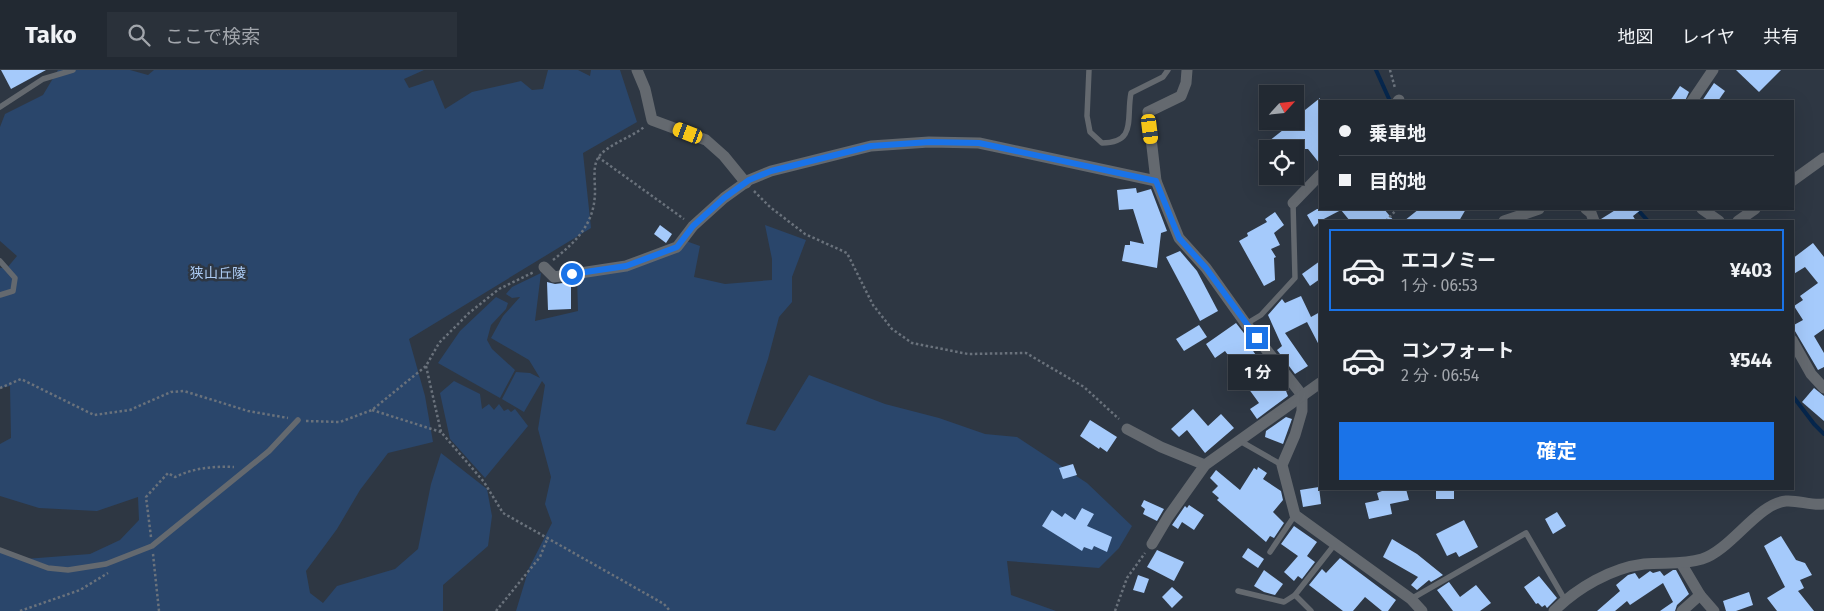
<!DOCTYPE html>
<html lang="ja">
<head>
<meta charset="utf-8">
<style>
  :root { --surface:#222932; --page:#2a313a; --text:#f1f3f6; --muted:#a2a6ac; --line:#3f454d; --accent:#1a73e8 }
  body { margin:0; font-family:"Fira Sans","Noto Sans JP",sans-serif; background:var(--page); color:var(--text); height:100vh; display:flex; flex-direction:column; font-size:19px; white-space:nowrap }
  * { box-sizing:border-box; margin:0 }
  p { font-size:16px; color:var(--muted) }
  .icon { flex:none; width:28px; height:28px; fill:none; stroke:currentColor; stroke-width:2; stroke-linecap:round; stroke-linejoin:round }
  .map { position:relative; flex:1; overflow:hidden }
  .side { position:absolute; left:1319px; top:150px; width:475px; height:270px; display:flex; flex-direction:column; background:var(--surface); border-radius:0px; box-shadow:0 5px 20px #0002,0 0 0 1px var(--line) }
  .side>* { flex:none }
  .hud { position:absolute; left:1319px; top:30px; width:475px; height:110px; border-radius:0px; box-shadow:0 5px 20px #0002,0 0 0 1px var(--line); display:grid; align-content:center; height:110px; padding:0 20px; background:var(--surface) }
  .needle { width:32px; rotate:63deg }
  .buttons { position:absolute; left:1259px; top:15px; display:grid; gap:10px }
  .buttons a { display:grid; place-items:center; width:45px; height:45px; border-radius:0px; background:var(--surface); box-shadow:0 5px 20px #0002,0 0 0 1px var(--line); font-size:25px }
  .end { position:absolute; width:22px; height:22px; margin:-11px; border:6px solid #1a73e8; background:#fff; box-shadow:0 0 0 2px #fff }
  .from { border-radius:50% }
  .bubble { position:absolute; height:35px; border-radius:0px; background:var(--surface); box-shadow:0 5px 20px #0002,0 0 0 1px var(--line); font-size:16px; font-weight:700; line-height:35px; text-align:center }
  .car { position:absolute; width:15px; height:30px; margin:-15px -8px; border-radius:6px; box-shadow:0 0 4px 1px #0007; background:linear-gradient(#f5c518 24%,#345 0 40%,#f5c518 0 76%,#345 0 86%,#f5c518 0) }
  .hud b { display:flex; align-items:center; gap:18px; height:48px; font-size:19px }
  .hud b+b { border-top:1px solid var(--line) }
  .hud i { width:12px; height:12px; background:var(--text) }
  ul { padding:9px 0 0; list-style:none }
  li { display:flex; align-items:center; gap:15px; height:82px; margin:0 10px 8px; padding:0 10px; border:2px solid transparent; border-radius:0px }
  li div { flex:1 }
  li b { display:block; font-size:19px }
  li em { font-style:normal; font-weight:700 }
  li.current { border-color:var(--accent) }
  li>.icon { width:45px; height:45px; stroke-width:1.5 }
  .action { display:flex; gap:10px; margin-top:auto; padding:10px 20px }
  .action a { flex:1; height:58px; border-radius:0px; background:var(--accent); color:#fff; font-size:20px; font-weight:700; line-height:58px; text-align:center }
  header { display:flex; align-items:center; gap:30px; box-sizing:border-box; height:70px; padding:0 25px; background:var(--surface); border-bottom:1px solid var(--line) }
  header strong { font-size:24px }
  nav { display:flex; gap:28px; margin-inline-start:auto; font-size:18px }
  .search { width:350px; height:45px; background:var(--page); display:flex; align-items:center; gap:12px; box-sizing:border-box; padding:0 18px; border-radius:0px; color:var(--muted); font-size:19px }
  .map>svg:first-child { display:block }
</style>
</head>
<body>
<header>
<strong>Tako</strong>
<div class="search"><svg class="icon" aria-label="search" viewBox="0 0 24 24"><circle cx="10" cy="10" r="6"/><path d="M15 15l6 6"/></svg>ここで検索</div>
<nav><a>地図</a><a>レイヤ</a><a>共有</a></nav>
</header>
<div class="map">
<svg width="1824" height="541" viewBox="0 0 1824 541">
  <rect width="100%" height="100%" fill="#2e3743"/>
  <g fill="#2a466b">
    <path d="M58 0H130L148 5 154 0H424L404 9 409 18 433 10 445 39 472 22 521 11 532 20 543 19 548 0H578L590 6 591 0H620L637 52 583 83 591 158 409 269 425 326 433 372 388 383 360 420 337 459 306 501 310 523 323 533 337 516 395 499 418 479 431 414 441 383 487 419 492 446 488 476 443 515V541H0V480L25 489 90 484 120 470 139 450 138 427 97 441 39 438 0 426V374L11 368 10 316 0 318V198H7L17 186 0 171V57L5 44 43 25Z"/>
    <path d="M765 155 806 170 792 207V232L779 247 768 289 746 354 775 361 809 305 885 334 939 348 985 364 1017 367 1087 413 1132 456 1119 478 1099 498 1007 491 1011 525 1056 541H516L529 498 552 453 545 434 551 407 538 359 545 315 542 311 524 342 502 329 516 302 530 303 540 308 529 290 491 268 503 246 520 227 512 228 506 224 512 217 541 203 535 251 578 241 577 207 686 171 700 176 694 207 725 214 772 210V189Z"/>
    <path d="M496 227 508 233 506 239 491 255 487 270 492 279 515 300 500 328 438 293 460 261Z"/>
    <path d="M454 311 480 324 482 339 489 334 494 340 499 334 504 341 508 339 511 342 515 339 528 356 485 408 450 369 440 323Z"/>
  </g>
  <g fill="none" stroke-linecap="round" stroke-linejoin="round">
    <g stroke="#06264c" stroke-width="4">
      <path d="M1376 0 1390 31"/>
      <path d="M1637 139 1648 151"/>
      <path d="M1792 325 1814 354 1824 364"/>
    </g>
  </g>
  <g fill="#a5cafb">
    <path d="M1 0H46L11 19Z"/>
    <path d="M1736 0H1781L1759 22Z"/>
    <path d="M1714 13 1725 21 1718 31H1702Z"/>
    <path d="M1680 16 1689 22 1685 31H1670Z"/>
    <path d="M1320 28V94L1308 79H1259L1283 60 1276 51H1295V48Z"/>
    <path d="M1136 118 1137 123 1151 119 1167 161 1161 163 1157 198 1122 191 1125 175H1130V171L1144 174 1133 139 1119 140 1117 120Z"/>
    <path d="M1317 139H1384L1394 151H1350L1341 140 1320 151 1314 157 1307 145Z"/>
    <path d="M1419 139H1466L1459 151H1404Z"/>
    <path d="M1617 139H1642L1633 146 1636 151H1601V149Z"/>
    <path d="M1275 142 1284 155 1274 163 1280 175 1271 179 1276 187 1274 188 1275 210 1264 216 1239 171 1248 166 1247 163 1267 152 1265 149Z"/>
    <path d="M660 155 672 164 666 173 654 164Z"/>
    <path d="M1813 173 1824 187V259L1814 266 1824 283V297L1818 300 1792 256 1803 250 1794 236 1803 230 1800 226 1818 213 1805 197 1792 205V189Z"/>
    <path d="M1180 181 1197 201 1218 241 1200 251 1166 187Z"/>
    <path d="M1320 191V209L1310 216 1302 204Z"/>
    <path d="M547 212 555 214 571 212V239L548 240Z"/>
    <path d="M1301 226 1311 247 1320 242V277L1307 252 1285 263 1308 296 1295 304 1277 280 1282 276 1268 245 1282 229 1285 233Z"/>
    <path d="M1236 253 1254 276 1251 278 1265 298 1269 295 1283 313 1288 326 1257 349 1250 339 1259 333 1243 311 1246 310 1225 281 1215 288 1206 274Z"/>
    <path d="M1199 255 1207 267 1184 281 1176 269Z"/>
    <path d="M1814 318 1824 326V351L1802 332Z"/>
    <path d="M1193 339 1208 356 1221 344 1234 358 1205 383 1187 360 1179 367 1171 359Z"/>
    <path d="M1286 347 1292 349 1283 374 1265 367 1266 361Z"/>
    <path d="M1090 350 1117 367 1107 382 1100 377 1099 379 1080 366Z"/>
    <path d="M1073 394 1077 405 1063 409 1059 398Z"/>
    <path d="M1258 397 1267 403 1263 409 1281 421 1283 430 1273 442 1284 453 1274 468 1270 466 1266 472 1217 430 1219 428 1212 422 1218 416 1210 408 1216 400 1240 420 1254 398 1257 400Z"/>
    <path d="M1319 417 1321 434 1303 437 1300 420Z"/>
    <path d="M1387 419H1406L1409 430 1390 434 1392 444 1369 449 1365 433 1379 430 1377 423Z"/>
    <rect x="1436" y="419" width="18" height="10"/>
    <path d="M1144 430 1164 439 1157 451 1143 444 1145 439 1141 436Z"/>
    <path d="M1189 435 1204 445 1194 460 1182 452 1178 459 1172 455 1185 436 1187 438Z"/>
    <path d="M1082 438 1094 444 1087 456 1112 467 1107 482 1094 476 1092 480 1084 477 1082 481 1042 456 1052 440 1062 447 1065 443 1075 450Z"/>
    <path d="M1557 442 1566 456 1553 464 1545 449Z"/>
    <path d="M1464 450 1478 477 1459 487 1456 482 1447 486 1436 464Z"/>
    <path d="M1294 456 1317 472 1307 486 1315 492 1302 509 1298 506 1294 511 1284 502 1298 486 1281 474Z"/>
    <path d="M1781 466 1796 490 1805 493 1812 505 1800 510 1804 518 1798 521 1814 541H1777L1767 528 1785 517 1764 476Z"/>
    <path d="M1392 469 1417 484 1443 505 1431 512 1429 510 1417 520 1411 515 1418 507 1383 487Z"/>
    <path d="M1248 478 1264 489 1258 498 1242 487Z"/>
    <path d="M1157 480 1184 492 1174 511 1147 497Z"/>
    <path d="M1340 488 1396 530 1388 541H1382L1365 527 1353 541H1343L1309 515 1322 499 1326 503Z"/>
    <path d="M1264 500 1283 514 1275 525 1264 522 1254 516Z"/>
    <path d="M1673 500H1676L1689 524 1677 535 1675 541H1660L1673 532 1663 513 1630 535 1627 531 1615 541H1597L1620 521 1616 515 1628 505 1635 503 1639 509 1650 501 1653 503 1660 501 1664 506Z"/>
    <path d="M1138 505 1149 509 1144 523 1133 520Z"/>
    <path d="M1539 506 1557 528 1547 538 1545 535 1542 537 1538 533 1536 534 1524 517Z"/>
    <path d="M1449 512 1460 527 1476 515 1491 533 1480 541H1453L1437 520Z"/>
    <path d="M1172 517 1183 527 1172 538 1162 527Z"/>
    <path d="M1749 522 1753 535 1736 541H1726L1723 531Z"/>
  </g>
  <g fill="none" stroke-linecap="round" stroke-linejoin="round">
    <g stroke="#6a727c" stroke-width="2.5" stroke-dasharray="2.5 2.5" stroke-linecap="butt">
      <path d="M1390 0 1395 18"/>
      <path d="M598 87 684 149"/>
      <path d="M754 121 770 137 805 164 847 183 873 235 892 259 912 273 968 284 1026 283 1084 317 1119 349"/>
      <path d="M1386 151 1397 139"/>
      <path d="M553 190C577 171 595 153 595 121 595 112 593 98 597 90 603 76 631 68 644 57"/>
      <path d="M426 296 441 362 484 412 503 443 664 534 670 541"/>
      <path d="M0 318 21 309 94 345 130 340 171 322 184 321 248 341 288 348"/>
      <path d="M372 340 441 362"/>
      <path d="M306 351 340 352 372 340 426 296 439 273 469 243 499 219 534 202"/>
      <path d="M151 467 146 427 168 403 175 407C194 398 213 396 234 397"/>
      <path d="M153 484 159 541"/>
      <path d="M20 541 80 520 108 503"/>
      <path d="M496 541 540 487 548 467"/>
      <path d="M1115 541 1127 508 1145 483"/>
    </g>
    <g stroke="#64696f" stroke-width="5.5">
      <path d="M1089 0 1087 46 1090 62 1102 73C1137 73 1126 48 1131 23L1163 7 1168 0"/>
      <path d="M0 37 43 9 73 0"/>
      <path d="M0 191 15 208 13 221 0 225"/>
      <path d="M1246 254 1261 245 1295 208 1293 133"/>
      <path d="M1240 371 1282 395"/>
      <path d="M0 480 48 498 68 500 106 494 152 476 269 381 298 350"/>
      <path d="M1270 482 1295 445"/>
      <path d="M1238 521 1284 532 1295 525"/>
      <path d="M1411 529 1526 463 1565 530"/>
      <path d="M1311 541 1295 525 1335 474"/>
    </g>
    <g stroke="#64696f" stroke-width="11">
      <path d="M637 0 645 19 652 50 706 70 724 86 746 113"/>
      <path d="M1187 0 1186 13 1181 26 1148 42 1156 111 1179 168 1206 198 1246 254 1302 325V341L1295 365 1282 395 1295 445 1411 529 1422 541"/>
      <path d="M1398 31 1399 30"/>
      <path d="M1692 31 1713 0"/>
      <path d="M1792 111 1824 88"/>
      <path d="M1293 133 1320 105"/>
      <path d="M1586 139 1591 143 1594 151"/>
      <path d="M1702 139 1719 151"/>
      <path d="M1504 151 1539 139"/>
      <path d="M1738 151 1755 139"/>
      <path d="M544 197 554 207 626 196 677 177 693 156 724 128 749 110 771 101 871 76 929 72 979 73 1156 111"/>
      <path d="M1792 270 1811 304 1824 318"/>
      <path d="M1127 359 1161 377 1205 395"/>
      <path d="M1152 474 1168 447 1205 395 1320 313"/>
      <path d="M1681 493 1700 525 1714 541"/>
      <path d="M1554 541C1577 518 1611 498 1644 494 1664 492 1683 495 1702 489 1731 480 1758 433 1786 431 1799 430 1811 436 1824 434"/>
      <path d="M1682 541 1700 525"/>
    </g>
  </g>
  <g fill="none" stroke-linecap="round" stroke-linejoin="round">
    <path stroke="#1a73e8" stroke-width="6" d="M572 204 626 196 677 177 693 156 724 128 749 110 771 101 871 76 930 72 979 73 1156 111 1179 168 1206 198 1257 268"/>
  </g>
  <g text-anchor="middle" stroke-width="5" stroke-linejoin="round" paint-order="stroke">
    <g font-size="14" fill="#accbf3" stroke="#2e3743">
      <text x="218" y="208">狭山丘陵</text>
    </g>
  </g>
</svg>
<div class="buttons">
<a><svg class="needle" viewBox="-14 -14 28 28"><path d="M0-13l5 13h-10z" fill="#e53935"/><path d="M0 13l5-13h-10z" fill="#a2a6ac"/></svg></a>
<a><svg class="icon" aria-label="locate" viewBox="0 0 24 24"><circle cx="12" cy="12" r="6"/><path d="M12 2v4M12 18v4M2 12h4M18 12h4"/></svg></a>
</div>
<i class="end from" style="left:572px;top:204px"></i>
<i class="end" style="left:1257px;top:268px"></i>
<div class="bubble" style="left:1228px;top:285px;width:60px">1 分</div>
<i class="car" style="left:1150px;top:59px;rotate:173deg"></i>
<i class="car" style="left:688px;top:63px;rotate:291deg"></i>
<div class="hud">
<b><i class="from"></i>乗車地</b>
<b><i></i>目的地</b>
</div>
<section class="side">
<ul>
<li class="current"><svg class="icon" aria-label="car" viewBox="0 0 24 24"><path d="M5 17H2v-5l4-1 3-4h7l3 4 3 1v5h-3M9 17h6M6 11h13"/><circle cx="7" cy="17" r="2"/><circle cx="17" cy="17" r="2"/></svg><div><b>エコノミー</b><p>1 分 · 06:53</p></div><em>¥403</em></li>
<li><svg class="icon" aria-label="car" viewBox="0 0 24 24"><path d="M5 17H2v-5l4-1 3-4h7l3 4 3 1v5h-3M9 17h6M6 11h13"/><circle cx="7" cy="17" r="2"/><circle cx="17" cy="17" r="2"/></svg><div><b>コンフォート</b><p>2 分 · 06:54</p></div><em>¥544</em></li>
</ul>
<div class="action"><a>確定</a></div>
</section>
</div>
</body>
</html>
